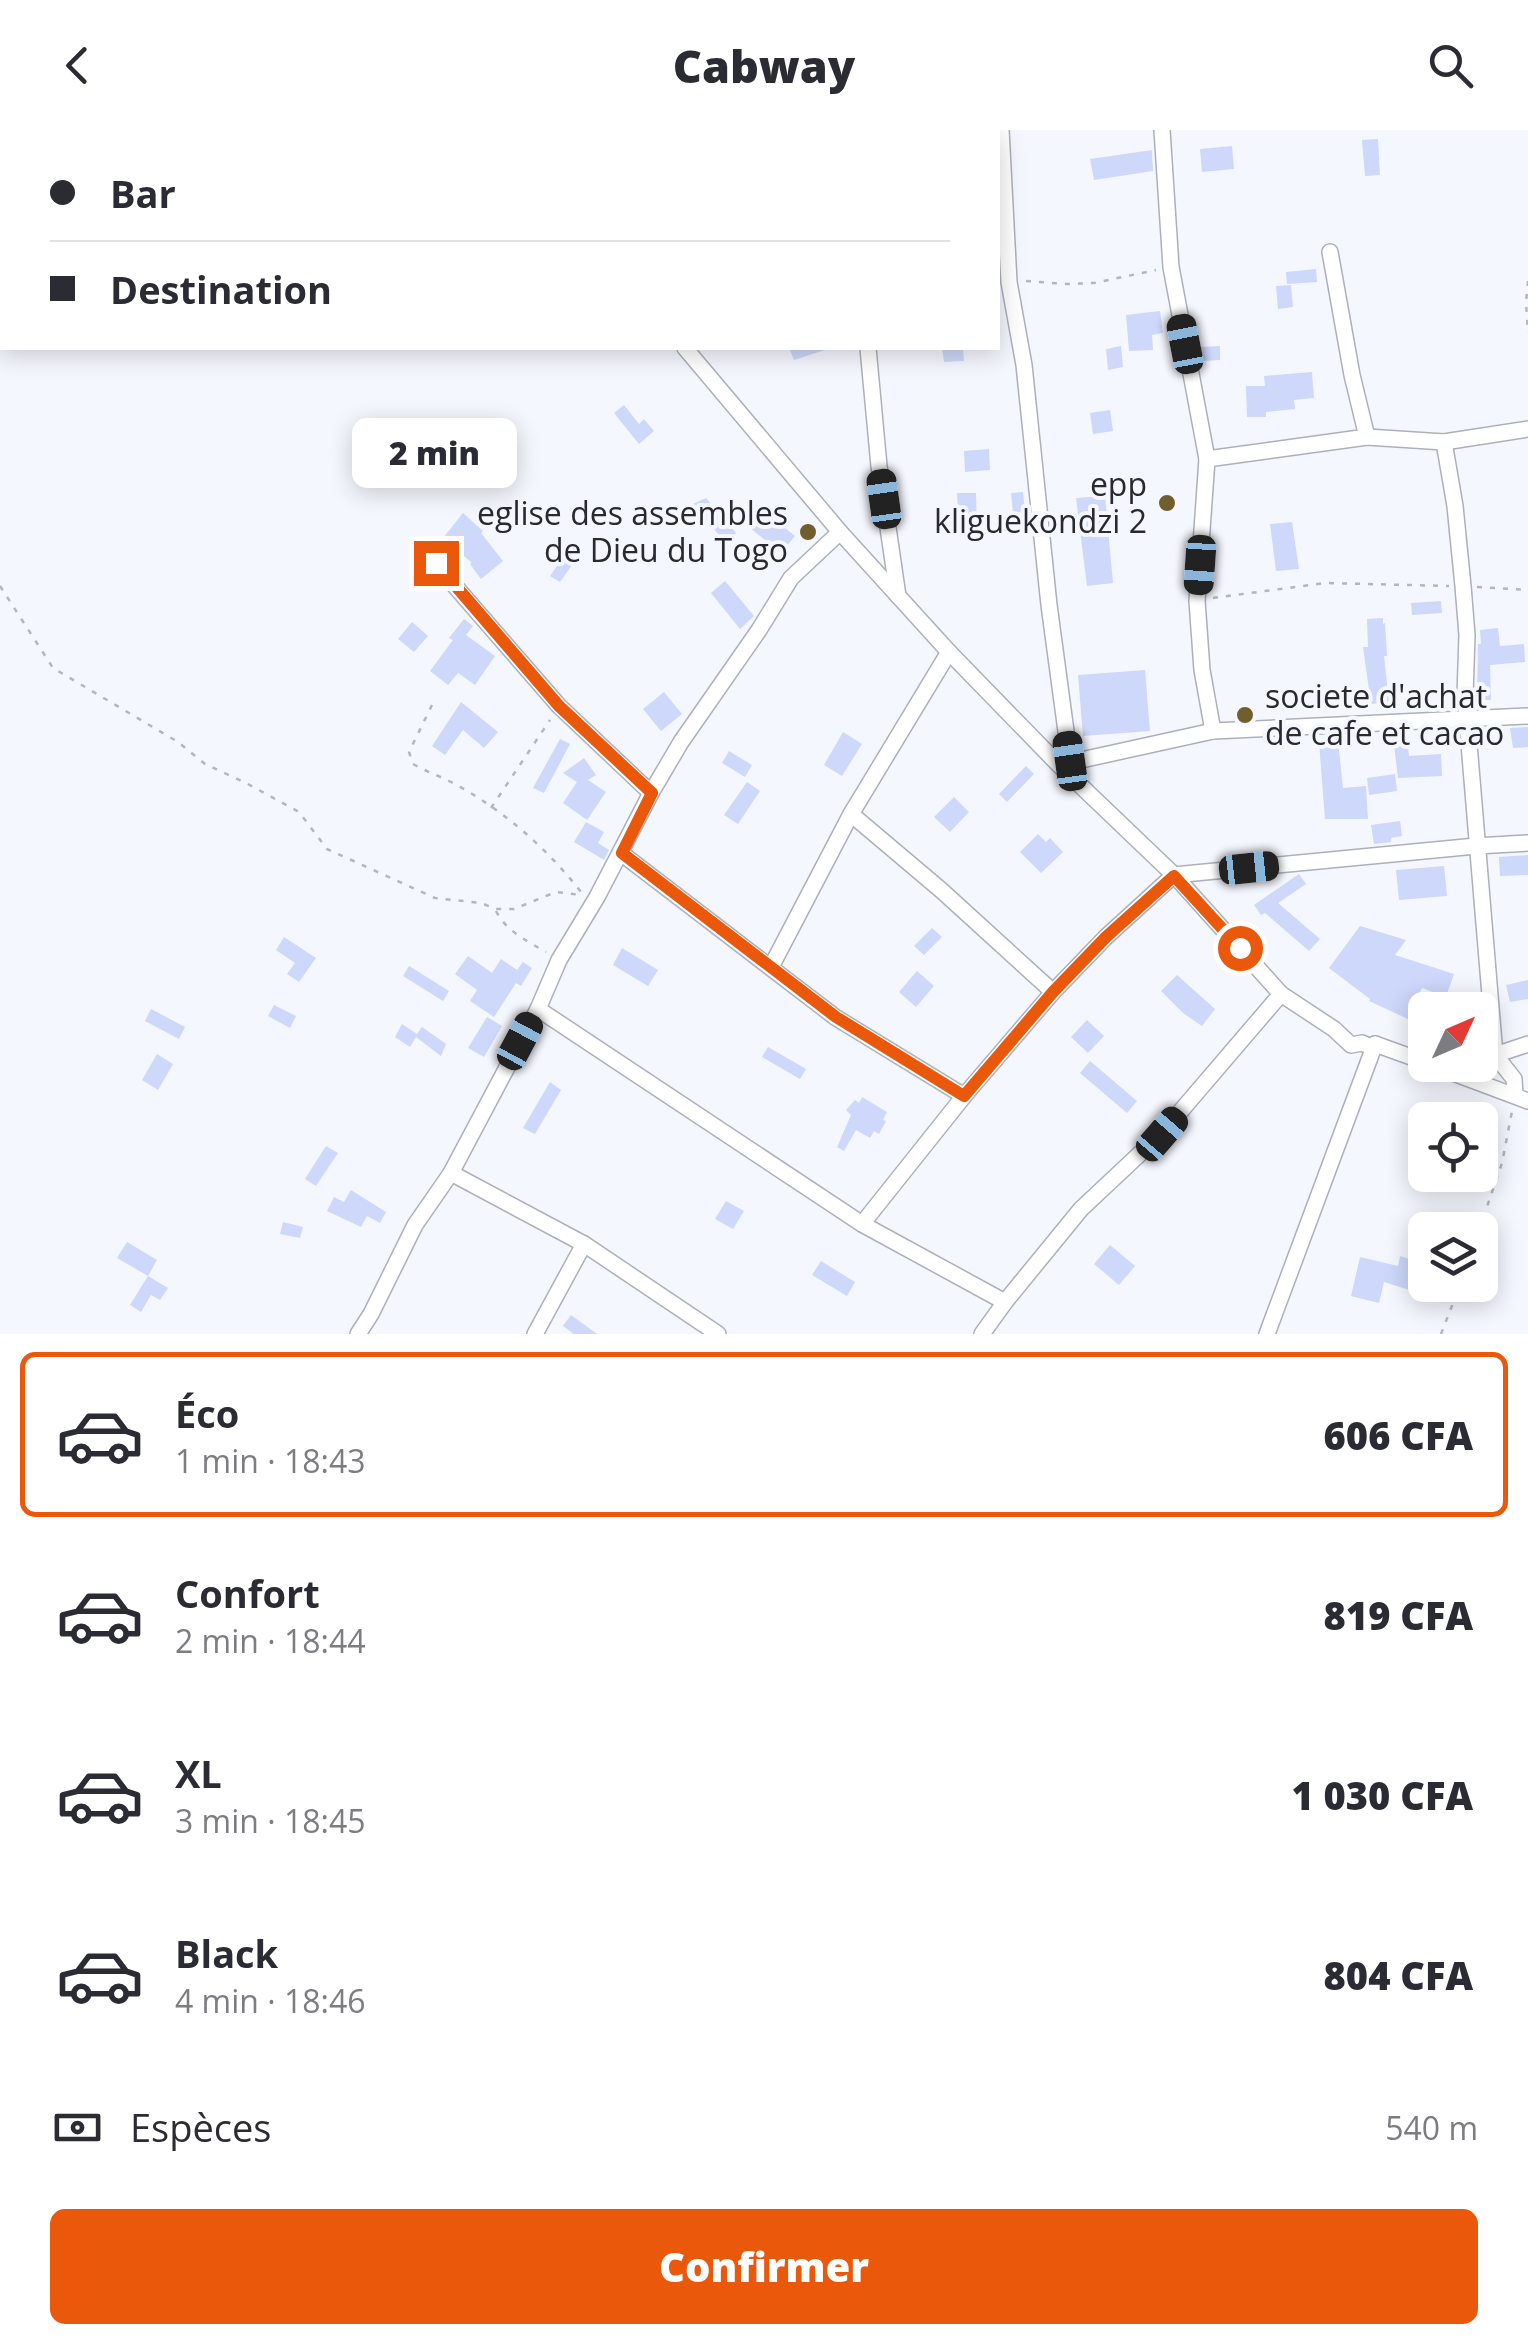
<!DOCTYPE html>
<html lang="fr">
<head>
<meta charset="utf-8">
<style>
  :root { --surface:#fff; --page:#f7f7f7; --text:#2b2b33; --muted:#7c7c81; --line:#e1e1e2; --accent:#ea580c }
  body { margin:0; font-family:"Open Sans",sans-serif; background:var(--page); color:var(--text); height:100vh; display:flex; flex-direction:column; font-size:38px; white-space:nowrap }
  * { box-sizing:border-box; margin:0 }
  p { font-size:32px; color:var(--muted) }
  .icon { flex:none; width:55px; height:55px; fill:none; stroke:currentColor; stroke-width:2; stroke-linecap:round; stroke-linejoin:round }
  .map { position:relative; height:1204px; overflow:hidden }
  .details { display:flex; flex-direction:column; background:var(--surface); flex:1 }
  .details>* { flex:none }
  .guide { position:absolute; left:0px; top:0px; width:1000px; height:220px; box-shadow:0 5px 25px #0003; display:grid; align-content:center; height:220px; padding:0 50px; background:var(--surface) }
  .needle { width:65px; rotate:46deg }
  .tools { position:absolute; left:1408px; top:862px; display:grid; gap:20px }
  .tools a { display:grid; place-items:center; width:90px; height:90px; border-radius:15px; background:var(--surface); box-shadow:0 5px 25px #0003; font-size:50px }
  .end { position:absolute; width:45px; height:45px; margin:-22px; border:12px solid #ea580c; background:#fff; box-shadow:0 0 0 5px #fff }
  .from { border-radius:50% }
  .bubble { position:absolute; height:70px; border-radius:15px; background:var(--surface); box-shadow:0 5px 25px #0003; font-size:32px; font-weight:800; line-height:70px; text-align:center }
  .car { position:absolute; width:30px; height:60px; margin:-30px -15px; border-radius:12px; box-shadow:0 0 8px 2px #0007; background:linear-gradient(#222 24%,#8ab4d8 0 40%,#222 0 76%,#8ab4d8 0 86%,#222 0) }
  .guide b { display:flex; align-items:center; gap:35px; height:95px; font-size:38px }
  .guide b+b { border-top:2px solid var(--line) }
  .guide i { width:25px; height:25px; background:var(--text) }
  ul { padding:18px 0 0; list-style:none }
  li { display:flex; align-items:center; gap:30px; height:165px; margin:0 20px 15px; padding:0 30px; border:5px solid transparent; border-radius:15px }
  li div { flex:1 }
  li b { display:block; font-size:38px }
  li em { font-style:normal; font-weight:800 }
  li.selected { border-color:var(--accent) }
  li>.icon { width:90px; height:90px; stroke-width:1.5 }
  .pay { display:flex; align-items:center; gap:25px; height:110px; padding:0 50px; font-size:38px }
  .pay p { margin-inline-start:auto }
  .cta { display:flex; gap:20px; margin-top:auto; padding:20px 50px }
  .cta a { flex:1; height:115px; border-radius:15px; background:var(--accent); color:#fff; font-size:40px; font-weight:800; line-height:115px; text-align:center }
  header { display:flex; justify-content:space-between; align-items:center; height:130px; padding:0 50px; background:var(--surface); font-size:45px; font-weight:800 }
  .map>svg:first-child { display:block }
</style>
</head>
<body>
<header><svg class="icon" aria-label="back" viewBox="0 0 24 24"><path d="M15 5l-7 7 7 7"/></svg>Cabway<svg class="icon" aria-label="search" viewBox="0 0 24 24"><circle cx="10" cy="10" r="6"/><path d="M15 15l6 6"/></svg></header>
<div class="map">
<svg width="1528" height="1204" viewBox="0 0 1528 1204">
  <rect width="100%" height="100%" fill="#f5f7fe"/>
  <g fill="#cdd8fa">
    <path d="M1378 9 1380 45 1365 46 1362 10Z"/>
    <path d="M1232 16 1234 39 1202 42 1200 19Z"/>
    <path d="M1152 20 1153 41 1094 50 1090 29Z"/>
    <path d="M1316 139 1317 152 1287 154 1286 142Z"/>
    <path d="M1291 155 1293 177 1278 179 1276 156Z"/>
    <path d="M1160 181 1163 203 1152 205 1153 220 1129 221 1126 185Z"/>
    <path d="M1121 216 1123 237 1108 240 1106 219Z"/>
    <path d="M1220 216V230L1201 231 1200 217Z"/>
    <path d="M789 218H825V220L794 230Z"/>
    <path d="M942 218H963L964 231 944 232Z"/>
    <path d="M1312 242 1314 268 1294 270 1295 279 1266 282V287H1247L1246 256H1265L1264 246Z"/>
    <path d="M624 275 639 294 644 289 654 301 639 314 614 283Z"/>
    <path d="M1110 280 1113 301 1093 304 1090 283Z"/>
    <path d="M989 319 990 340 965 342 964 321Z"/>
    <path d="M1023 362 1025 382 1013 383 1011 363Z"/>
    <path d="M957 363H976L977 406H959Z"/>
    <path d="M1105 366 1113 453 1087 456 1076 368Z"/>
    <path d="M706 368 736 403 725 412 693 374Z"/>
    <path d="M757 375 795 406 781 423 744 393Z"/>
    <path d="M463 383 483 401 481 403 503 431 481 449 470 434 472 433 443 408Z"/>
    <path d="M1292 392 1299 439 1276 441 1270 394Z"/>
    <path d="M572 414 582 421 560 452 550 446Z"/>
    <path d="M725 451 754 486 740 499 711 463Z"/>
    <path d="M1441 471 1442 483 1412 485 1411 473Z"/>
    <path d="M1383 488V494L1385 493 1387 526H1384L1389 572 1371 574 1363 517H1368L1367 489Z"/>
    <path d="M464 489 473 496 466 505 495 526 475 555 458 543 448 555 430 541 453 510 449 508Z"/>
    <path d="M412 492 428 506 414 522 398 509Z"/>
    <path d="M1498 498 1500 516 1524 514 1525 532 1490 535 1491 570H1477L1478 514H1481L1480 500Z"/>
    <path d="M1145 540 1150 601 1083 606 1078 545Z"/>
    <path d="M664 562 682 584 661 601 643 579Z"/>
    <path d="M461 572 498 602 484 618 463 600 445 625 432 616Z"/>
    <path d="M1528 597V617L1513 618 1510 598Z"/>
    <path d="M843 602 862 614 842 646 824 635Z"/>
    <path d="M1407 606 1409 626 1441 624 1442 646 1398 648 1393 607Z"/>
    <path d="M560 609 570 614 544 663 533 658Z"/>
    <path d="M1338 611 1343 658 1366 656 1368 689H1325L1319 612Z"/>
    <path d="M729 621 752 635 745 647 722 633Z"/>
    <path d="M584 628 596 645 588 650 606 662 587 690 563 673 577 652 563 643Z"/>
    <path d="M1026 636 1034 644 1007 672 999 664Z"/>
    <path d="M1395 644 1397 661 1369 665 1367 648Z"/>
    <path d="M747 652 760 661 738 694 724 685Z"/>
    <path d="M954 667 969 682 950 702 934 687Z"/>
    <path d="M1400 691 1402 706 1391 708V712L1374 714 1371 695Z"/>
    <path d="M586 692 604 702 598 713 609 720 604 730 574 712Z"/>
    <path d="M1038 704 1046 712 1050 708 1063 722 1041 743 1020 722Z"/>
    <path d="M1528 725V745L1500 746 1499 727Z"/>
    <path d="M1444 736 1447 766 1399 770 1396 740Z"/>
    <path d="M1299 744 1306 754 1278 773 1320 809 1309 821 1265 783 1261 785 1254 775Z"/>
    <path d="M1360 796 1406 810 1395 825 1454 844 1446 867 1422 858 1408 889 1369 871 1370 869 1329 838Z"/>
    <path d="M932 798 942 807 924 825 914 816Z"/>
    <path d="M284 807 316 828 299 852 287 844 295 833 276 820Z"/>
    <path d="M622 818 658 840 648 856 613 835Z"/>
    <path d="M468 826 492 843 501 829 517 840 523 832 532 838 521 856 516 853 494 887 470 871 477 860 455 844Z"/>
    <path d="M409 836 449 861 443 871 403 846Z"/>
    <path d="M917 841 934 856 916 877 899 862Z"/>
    <path d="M1177 845 1215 879 1202 896 1183 883 1161 861Z"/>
    <path d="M1528 850V869L1510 872 1506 855Z"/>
    <path d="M274 875 296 886 290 898 268 886Z"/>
    <path d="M151 879 185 897 179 909 145 891Z"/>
    <path d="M487 887 502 896 484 927 468 918Z"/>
    <path d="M1087 890 1104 906 1088 923 1071 907Z"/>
    <path d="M402 894 417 904 422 897 446 914 441 926 416 907 410 917 395 907Z"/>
    <path d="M768 917 806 939 800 949 762 927Z"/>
    <path d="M157 924 173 934 158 960 142 950Z"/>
    <path d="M1090 931 1137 971 1127 983 1080 943Z"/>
    <path d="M550 952 561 960 535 1004 523 998Z"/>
    <path d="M862 967 887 982 883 990 886 991 879 1004 874 1001 870 1008 856 1000 844 1021 837 1017 851 985 846 980 855 970 859 973Z"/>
    <path d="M326 1016 338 1023 316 1056 305 1049Z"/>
    <path d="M351 1060 386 1082 380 1093 367 1086 361 1097 327 1081 334 1067 344 1072Z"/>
    <path d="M726 1071 744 1081 733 1099 715 1089Z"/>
    <path d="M283 1092 303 1097 300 1108 280 1104Z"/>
    <path d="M127 1112 157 1130 148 1146 117 1128Z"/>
    <path d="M1110 1115 1135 1136 1119 1155 1094 1134Z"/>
    <path d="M1400 1126 1425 1134V1165L1384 1152 1379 1173 1351 1166 1360 1127 1398 1136Z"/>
    <path d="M821 1131 855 1152 847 1166 812 1145Z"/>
    <path d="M148 1146 168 1158 160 1170 151 1165 141 1182 130 1175Z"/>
    <path d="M571 1185 597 1204H574L563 1196Z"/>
  </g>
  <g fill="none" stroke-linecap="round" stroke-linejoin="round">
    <defs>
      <g id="street">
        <path d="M501 0 504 2"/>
        <path d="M852 0V2"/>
        <path d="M1001 0 1009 152 1024 235 1049 475 1070 631"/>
        <path d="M1162 0 1171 137 1207 329 1197 471 1202 540 1213 601"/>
        <path d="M201 2 206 0"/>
        <path d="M1330 122 1352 245 1367 307"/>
        <path d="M0 136 2 134"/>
        <path d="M685 218 840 402 949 522 1059 635 1174 745 1281 864 1334 899 1351 915 1362 913 1371 917 1375 914 1425 932"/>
        <path d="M868 218 879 336 898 466"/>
        <path d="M1444 312 1455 376 1463 456 1467 505 1465 566 1495 925 1514 949 1515 965"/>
        <path d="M1207 329 1367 307 1444 312 1528 299"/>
        <path d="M435 433 559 576 651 663"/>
        <path d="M1063 634 1213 601 1528 586"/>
        <path d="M851 684 941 760 1053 862"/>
        <path d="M621 723 835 887 964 966"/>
        <path d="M771 837 851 684 949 522"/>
        <path d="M538 879 862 1094 1005 1172"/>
        <path d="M1495 925 1528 914"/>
        <path d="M1432 935 1528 971"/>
        <path d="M451 1043 584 1114 718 1204"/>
        <path d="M862 1094 964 966 1053 862 1106 807 1174 745 1476 716 1528 713"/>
        <path d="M358 1204 371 1184 415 1095 451 1043 538 879 559 830 597 767 651 663 681 612 759 500 791 448 840 402"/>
        <path d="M535 1204 584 1114"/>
        <path d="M982 1204 1005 1172 1081 1079 1162 1003 1281 864"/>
        <path d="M1267 1204 1375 914"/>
      </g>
    </defs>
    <use href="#street" stroke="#acb0ba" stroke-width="18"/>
    <g stroke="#b4b6bc" stroke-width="2.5" stroke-dasharray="5 8" stroke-linecap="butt">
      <path d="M1026 151 1067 154 1094 153 1156 140"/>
      <path d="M1528 151 1526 173 1528 203"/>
      <path d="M0 456 53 538 178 612 205 634 246 653 299 682 327 719 435 768 481 773 496 779H514L556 762 581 765"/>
      <path d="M1477 457 1528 460"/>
      <path d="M1213 468 1325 453 1449 456"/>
      <path d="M432 575 409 622 413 634C425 641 437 645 449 651 500 677 546 717 581 762"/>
      <path d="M491 678 550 590"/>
      <path d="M496 781C506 801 527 811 546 822"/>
      <path d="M1479 1100 1502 1033 1512 981"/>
      <path d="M1441 1204 1460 1155"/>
    </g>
    <use href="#street" stroke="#fff" stroke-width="15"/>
  </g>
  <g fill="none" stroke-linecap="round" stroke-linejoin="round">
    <path stroke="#ea580c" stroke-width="12" d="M436 433 559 576 652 663 622 723 836 887 964 966 1053 862 1106 807 1174 746 1240 818"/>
  </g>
  <g fill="#705f2d" stroke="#f5f7fe" stroke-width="4">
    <circle cx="1167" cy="373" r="10"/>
    <circle cx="808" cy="402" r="10"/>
    <circle cx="1245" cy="585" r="10"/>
  </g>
  <g text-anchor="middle" stroke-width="8" stroke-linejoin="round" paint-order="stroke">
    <g font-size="32" fill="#282a2e" stroke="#f5f7fe" text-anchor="end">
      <text x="1147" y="366">epp<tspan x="1147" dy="37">kliguekondzi 2</tspan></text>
      <text x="788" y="395">eglise des assembles<tspan x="788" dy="37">de Dieu du Togo</tspan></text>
      <text x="1265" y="578" text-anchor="start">societe d'achat<tspan x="1265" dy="37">de cafe et cacao</tspan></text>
    </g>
  </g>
</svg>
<div class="tools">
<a><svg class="needle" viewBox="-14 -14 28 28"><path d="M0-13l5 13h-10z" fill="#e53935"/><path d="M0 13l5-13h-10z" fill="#7c7c81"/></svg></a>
<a><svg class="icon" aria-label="locate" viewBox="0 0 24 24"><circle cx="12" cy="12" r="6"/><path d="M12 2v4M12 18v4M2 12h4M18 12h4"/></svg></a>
<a><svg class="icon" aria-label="layers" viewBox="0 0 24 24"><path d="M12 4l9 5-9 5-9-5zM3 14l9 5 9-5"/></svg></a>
</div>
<i class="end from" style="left:1240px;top:818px"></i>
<i class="end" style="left:436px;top:433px"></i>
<div class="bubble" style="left:352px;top:288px;width:165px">2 min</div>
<i class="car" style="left:1185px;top:214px;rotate:349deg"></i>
<i class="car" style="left:884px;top:369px;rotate:352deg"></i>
<i class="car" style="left:1200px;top:435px;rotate:184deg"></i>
<i class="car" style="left:1070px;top:631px;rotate:352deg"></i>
<i class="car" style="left:1249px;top:738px;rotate:84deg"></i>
<i class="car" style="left:520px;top:911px;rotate:28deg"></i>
<i class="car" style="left:1162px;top:1004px;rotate:41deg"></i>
<div class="guide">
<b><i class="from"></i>Bar</b>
<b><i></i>Destination</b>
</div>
</div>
<section class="details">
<ul>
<li class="selected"><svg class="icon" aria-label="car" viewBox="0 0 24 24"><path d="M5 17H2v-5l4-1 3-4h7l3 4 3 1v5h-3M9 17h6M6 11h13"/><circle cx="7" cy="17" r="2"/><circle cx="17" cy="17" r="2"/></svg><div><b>Éco</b><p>1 min · 18:43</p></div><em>606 CFA</em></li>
<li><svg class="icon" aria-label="car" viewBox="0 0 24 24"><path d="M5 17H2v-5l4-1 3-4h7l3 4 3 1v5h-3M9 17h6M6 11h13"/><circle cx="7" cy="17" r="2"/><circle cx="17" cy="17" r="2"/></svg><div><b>Confort</b><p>2 min · 18:44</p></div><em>819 CFA</em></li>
<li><svg class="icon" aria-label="car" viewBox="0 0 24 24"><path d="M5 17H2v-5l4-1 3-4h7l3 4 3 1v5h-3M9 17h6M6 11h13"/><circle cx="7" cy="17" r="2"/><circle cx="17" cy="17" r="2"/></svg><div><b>XL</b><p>3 min · 18:45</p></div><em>1 030 CFA</em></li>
<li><svg class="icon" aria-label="car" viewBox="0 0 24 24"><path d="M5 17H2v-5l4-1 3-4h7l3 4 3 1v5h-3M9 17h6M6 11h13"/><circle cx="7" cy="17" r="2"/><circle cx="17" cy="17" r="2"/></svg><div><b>Black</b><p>4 min · 18:46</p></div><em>804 CFA</em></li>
</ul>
<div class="pay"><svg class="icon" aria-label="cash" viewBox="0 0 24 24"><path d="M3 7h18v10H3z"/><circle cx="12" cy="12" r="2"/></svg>Espèces<p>540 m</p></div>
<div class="cta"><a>Confirmer</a></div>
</section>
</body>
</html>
